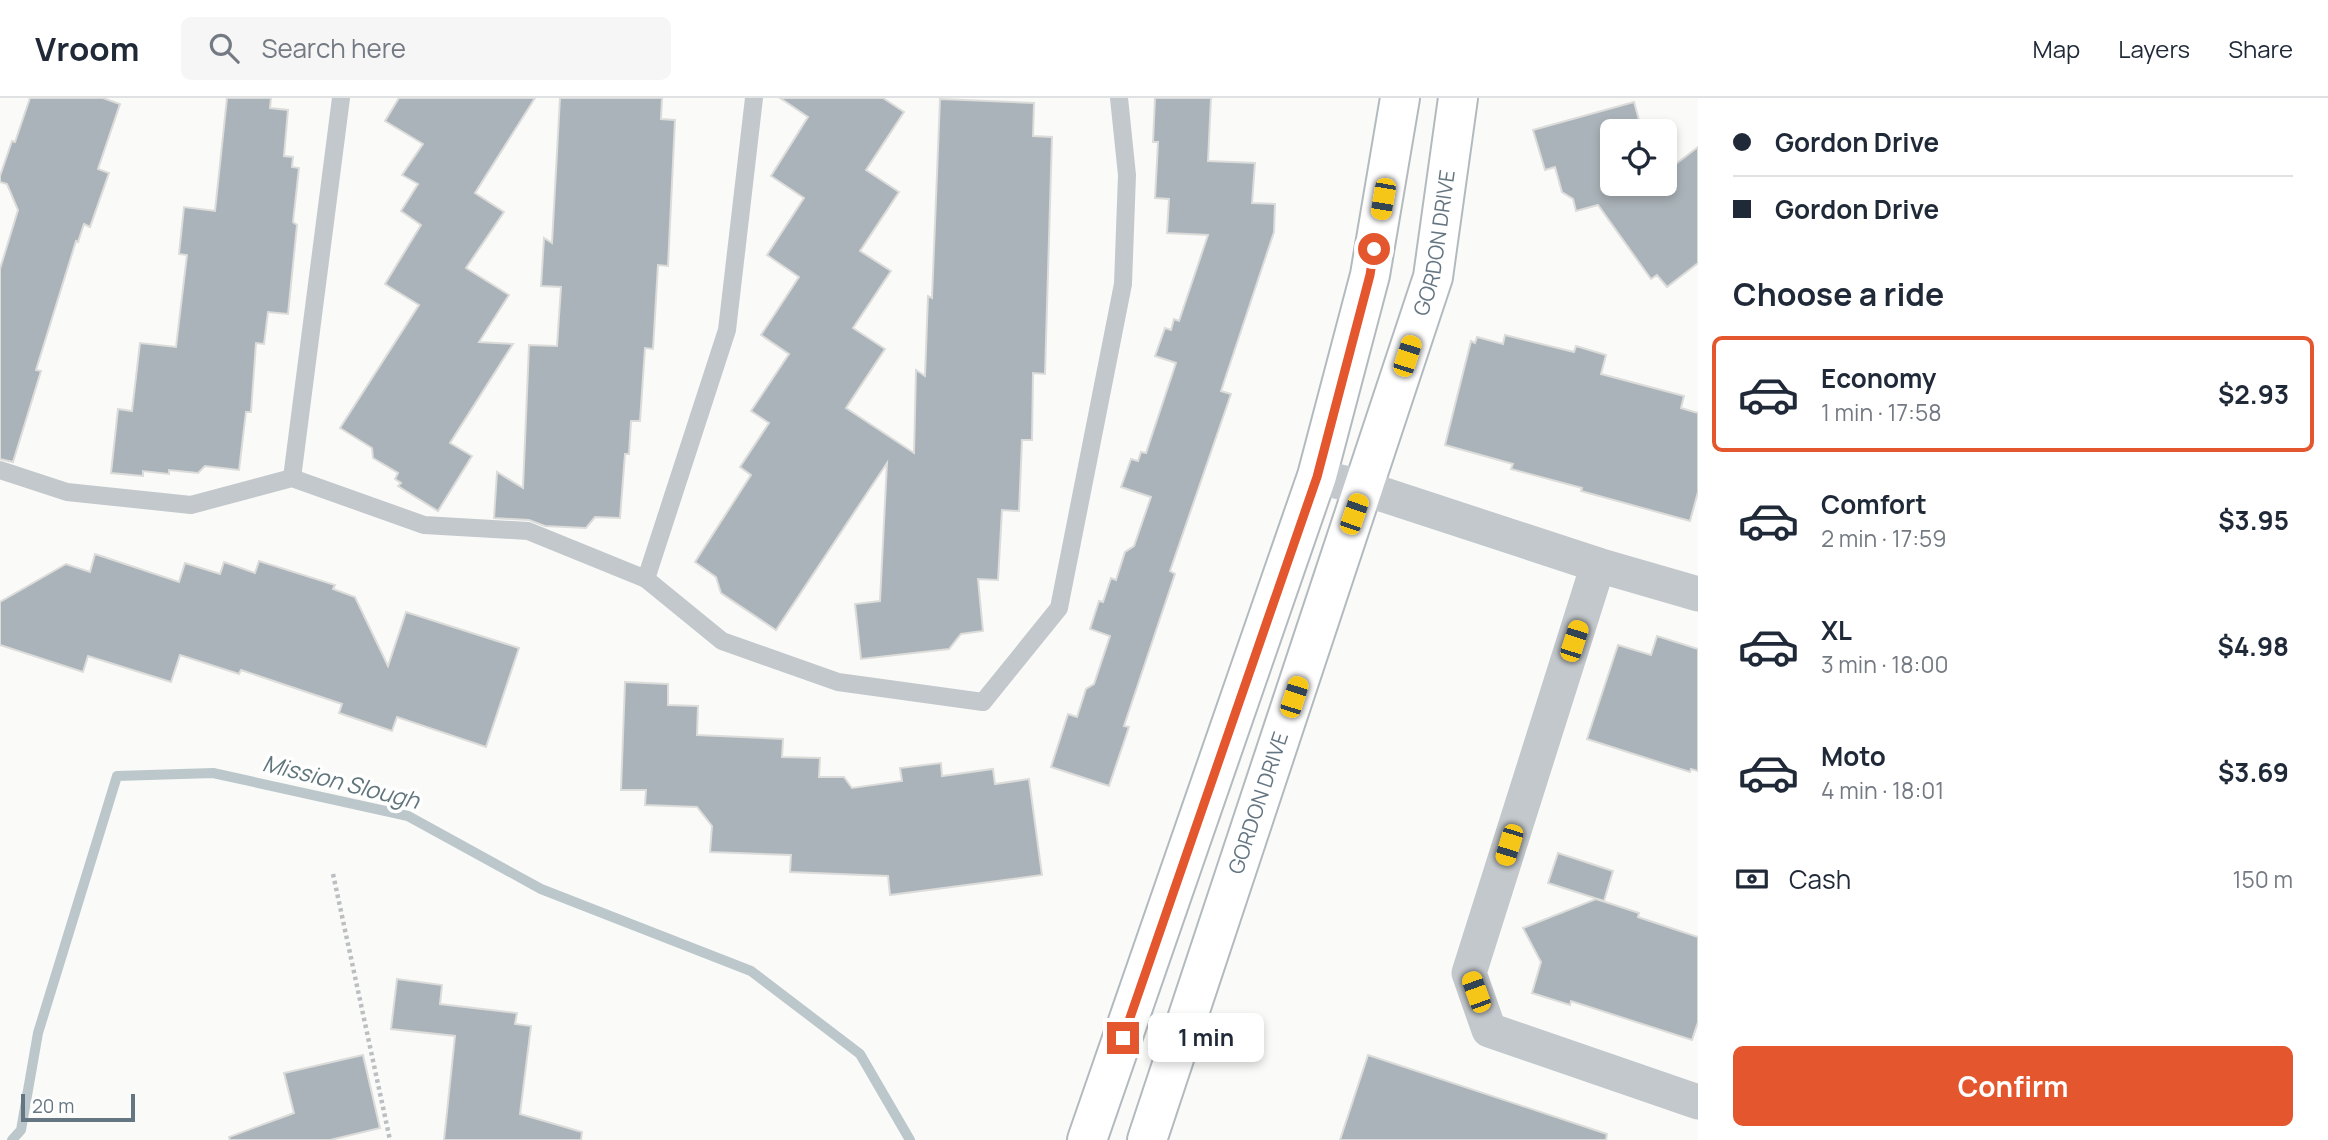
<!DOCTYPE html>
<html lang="en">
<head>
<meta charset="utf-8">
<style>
  :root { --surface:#fff; --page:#f6f6f7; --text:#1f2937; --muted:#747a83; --line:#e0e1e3; --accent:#e4572e }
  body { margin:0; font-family:Manrope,sans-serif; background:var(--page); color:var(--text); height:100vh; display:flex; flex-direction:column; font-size:26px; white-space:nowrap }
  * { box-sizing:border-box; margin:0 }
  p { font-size:23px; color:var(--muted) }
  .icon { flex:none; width:38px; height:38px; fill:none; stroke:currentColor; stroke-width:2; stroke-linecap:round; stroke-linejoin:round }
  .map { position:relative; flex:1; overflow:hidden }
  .sheet { display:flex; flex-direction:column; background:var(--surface); width:630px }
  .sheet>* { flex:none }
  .guide { display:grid; align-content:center; height:154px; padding:0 35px; background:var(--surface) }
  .controls { position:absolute; left:1600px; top:21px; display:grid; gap:14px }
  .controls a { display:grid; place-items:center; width:77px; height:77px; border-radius:10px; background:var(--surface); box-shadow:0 4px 10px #0003; font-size:35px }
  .scale { position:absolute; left:21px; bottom:18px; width:114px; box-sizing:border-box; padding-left:7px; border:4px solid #657683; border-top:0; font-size:19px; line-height:24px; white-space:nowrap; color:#657683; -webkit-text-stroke:5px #fff; paint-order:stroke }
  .end { position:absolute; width:32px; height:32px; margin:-16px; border:9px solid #e4572e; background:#fff; box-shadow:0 0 0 4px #fff }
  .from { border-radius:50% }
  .bubble { position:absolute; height:49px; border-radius:10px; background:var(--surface); box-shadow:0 4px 10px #0003; font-size:23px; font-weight:700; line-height:49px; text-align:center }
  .car { position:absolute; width:21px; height:42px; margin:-21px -10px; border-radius:9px; box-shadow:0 0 5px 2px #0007; background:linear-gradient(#f5c518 24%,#345 0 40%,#f5c518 0 76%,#345 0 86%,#f5c518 0) }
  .guide b { display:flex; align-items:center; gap:24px; height:66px; font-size:26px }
  .guide b+b { border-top:2px solid var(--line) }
  .guide i { width:18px; height:18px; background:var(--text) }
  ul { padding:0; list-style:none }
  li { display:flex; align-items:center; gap:21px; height:116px; margin:0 14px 10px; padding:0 21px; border:4px solid transparent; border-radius:10px }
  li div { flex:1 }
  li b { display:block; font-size:26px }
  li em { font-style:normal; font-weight:700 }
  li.on { border-color:var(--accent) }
  li>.icon { width:63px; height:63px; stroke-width:1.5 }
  h2 { padding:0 35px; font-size:32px; line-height:84px }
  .pay { display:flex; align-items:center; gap:18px; height:77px; padding:0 35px; font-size:26px }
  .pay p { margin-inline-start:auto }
  .button { display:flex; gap:14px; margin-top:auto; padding:14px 35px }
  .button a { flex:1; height:80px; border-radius:10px; background:var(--accent); color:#fff; font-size:28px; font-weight:700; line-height:80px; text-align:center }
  header { display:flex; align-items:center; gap:42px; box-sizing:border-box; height:98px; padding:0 35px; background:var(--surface); border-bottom:2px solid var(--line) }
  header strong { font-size:33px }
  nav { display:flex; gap:38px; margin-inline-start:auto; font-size:24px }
  .search { width:490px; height:63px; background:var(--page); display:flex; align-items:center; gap:18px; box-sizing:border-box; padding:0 24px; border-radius:10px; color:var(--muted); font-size:26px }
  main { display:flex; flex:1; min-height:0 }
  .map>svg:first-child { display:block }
</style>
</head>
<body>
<header>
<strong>Vroom</strong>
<div class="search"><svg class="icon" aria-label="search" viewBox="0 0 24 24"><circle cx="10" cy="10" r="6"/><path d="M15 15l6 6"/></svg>Search here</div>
<nav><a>Map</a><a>Layers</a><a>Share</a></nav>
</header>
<main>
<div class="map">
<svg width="1698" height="1042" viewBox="0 0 1698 1042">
  <rect width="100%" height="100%" fill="#fafaf8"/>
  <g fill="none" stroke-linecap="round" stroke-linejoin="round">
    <path stroke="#bbc7cb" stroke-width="10" d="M12 1042 21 1032 38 935 117 678 213 675 408 718 541 791 751 873 860 956 910 1042"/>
  </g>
  <g fill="#aab3b9" stroke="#dcdcda" stroke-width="2">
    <path d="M30 0H103L120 6 98 71 109 75 90 129 84 126 78 144 76 143 36 272 41 273 13 364 0 361V171L18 112 7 86 0 84V78L12 43 15 44Z"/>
    <path d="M227 0H271L270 10 288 12 284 58 293 59 292 69 299 70 293 124 297 127 288 216 268 214 264 246 256 245 251 314H246L239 372 205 368 198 375 169 372V376L143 373V378L111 375 118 311 132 313 140 245 176 249 187 157 179 156 184 109 215 113Z"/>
    <path d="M399 0H535L475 95 504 114 466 170 509 197 479 244 513 246 450 345 472 358 438 413 398 388 401 385 395 381 398 375 373 360 372 350 340 330 419 207 385 186 421 127 401 113 418 86 402 77 423 46 385 23Z"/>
    <path d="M560 0H662L661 21 675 22 668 168 658 167 653 251 645 250 640 323H631L629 356H625L620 420 595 419 586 430 545 428 529 422 494 420 497 374 523 390 529 247 557 248 561 189 541 188 544 140 552 145Z"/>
    <path d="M780 0H883L904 14 866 72 899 94 860 153 891 173 853 230 885 251 846 310 914 355 916 272 925 278 928 198 932 200 940 1 1034 5 1033 38 1052 39 1045 276 1033 275 1032 342H1022L1019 413 1002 412 998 482 978 481 983 533 961 536 949 551 861 561 855 506 880 503 887 365 776 532 721 495 716 479 695 464 751 377 740 369 769 325 751 313 789 256 761 237 799 179 767 157 804 100 771 78 808 19Z"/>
    <path d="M1155 0H1211L1208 63 1255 65 1252 105 1275 106 1274 134 1221 293 1231 296 1170 473 1175 476 1124 628 1129 629 1109 688 1051 669 1068 616 1077 619 1086 591 1094 586 1110 538 1090 531 1099 503 1103 504 1111 480 1116 482 1125 454 1134 448 1151 399 1121 389 1131 361 1138 363 1141 354 1146 355 1176 265 1155 258 1165 230 1171 232 1174 221 1179 223 1208 137 1167 135 1169 101 1155 100 1158 44H1153Z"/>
    <path d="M1634 4 1642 33H1612V86H1664V75L1698 49V165L1667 189 1657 177 1651 181 1598 107 1576 113 1573 101 1562 94 1555 69 1545 72 1533 32Z"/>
    <path d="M1505 237 1574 254 1576 248 1606 257 1601 276 1684 298 1681 310 1698 315V394L1690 423 1581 393 1582 390 1511 371 1513 366 1445 347 1471 243 1475 245 1477 239 1503 246Z"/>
    <path d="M95 456 179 484 185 465 220 476 224 464 255 475 259 463 335 487 333 491 355 499 388 568 406 514 519 550 486 649 397 619 392 633 339 615 342 606 241 572 239 576 180 557 171 584 88 558 83 574 0 547V504L66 466 90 474Z"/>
    <path d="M1657 538 1698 551V673L1691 671 1690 674 1587 641 1618 547 1651 557Z"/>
    <path d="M625 584 668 586V607L698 608 697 637 783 641 782 659 820 660 819 679H844L852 690 902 683 900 670 941 665 942 678 993 671 995 686 1029 681 1042 777 890 797 888 778 790 774 791 757 710 754 712 728 697 709 645 707 646 692H621Z"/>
    <path d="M1558 755 1613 773 1604 803 1548 785Z"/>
    <path d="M1596 801 1639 815 1638 819 1698 839V924L1692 942 1571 903 1570 907 1532 895 1541 864 1523 830Z"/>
    <path d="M397 881 442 887 440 906 517 915 515 926 531 928 520 1016 582 1034 581 1042H444L455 938 391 931Z"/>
    <path d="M363 957 380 1030 330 1042H230L229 1039 294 1015 284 975Z"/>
    <path d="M1368 957 1607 1036 1606 1042H1340Z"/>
  </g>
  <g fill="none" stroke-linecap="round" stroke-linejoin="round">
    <defs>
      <g id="secondary">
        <path d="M1087 1042 1317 378 1370 177 1400 0"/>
        <path id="s1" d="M1147 1042 1433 179 1458 0"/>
      </g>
    </defs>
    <use href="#secondary" stroke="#b3babf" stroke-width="42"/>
    <path stroke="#bbbfc2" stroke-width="4.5" stroke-dasharray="3.5 3.5" stroke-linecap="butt" d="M333 776 390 1042"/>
    <g stroke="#c3c8cc" stroke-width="18">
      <path d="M0 372 67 394 191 407 292 380 424 427 528 433 646 481 722 543 838 584 983 604 1059 510 1123 186 1127 77 1119 0"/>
      <path d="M292 380 341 0"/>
      <path d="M646 481 727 232 754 0"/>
    </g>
    <g stroke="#c3c8cc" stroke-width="35">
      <path d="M1317 378 1363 390 1598 467"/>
      <path d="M1698 496 1598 467 1469 875 1489 932 1698 1004"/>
    </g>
    <use href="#secondary" stroke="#fff" stroke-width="38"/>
  </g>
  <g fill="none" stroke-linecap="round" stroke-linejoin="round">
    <path stroke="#e4572e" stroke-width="9" d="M1123 940 1317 379 1370 177 1374 151"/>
  </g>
  <g text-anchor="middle" stroke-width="7" stroke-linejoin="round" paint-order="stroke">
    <g font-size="21" fill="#657683" stroke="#fff">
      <text dy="7" stroke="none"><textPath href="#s1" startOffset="943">GORDON DRIVE</textPath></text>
      <text dy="7" stroke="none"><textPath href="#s1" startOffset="355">GORDON DRIVE</textPath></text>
    </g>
    <g font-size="23" font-style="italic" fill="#60757c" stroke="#fff">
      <text transform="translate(341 684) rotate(14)" y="8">Mission Slough</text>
    </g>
  </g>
</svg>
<div class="controls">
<a><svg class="icon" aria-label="locate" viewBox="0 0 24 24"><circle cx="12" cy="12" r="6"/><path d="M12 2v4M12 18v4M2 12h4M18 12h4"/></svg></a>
</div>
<div class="scale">20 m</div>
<i class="end from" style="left:1374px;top:151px"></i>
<i class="end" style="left:1123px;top:940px"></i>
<div class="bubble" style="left:1148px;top:915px;width:116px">1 min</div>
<i class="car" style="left:1383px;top:101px;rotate:190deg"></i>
<i class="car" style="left:1407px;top:258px;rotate:18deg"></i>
<i class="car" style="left:1354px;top:416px;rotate:19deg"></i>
<i class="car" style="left:1574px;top:543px;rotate:18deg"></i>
<i class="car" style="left:1294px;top:599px;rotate:18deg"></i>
<i class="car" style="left:1509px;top:747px;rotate:197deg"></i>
<i class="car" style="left:1476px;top:894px;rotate:340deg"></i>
</div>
<section class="sheet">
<div class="guide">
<b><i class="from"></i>Gordon Drive</b>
<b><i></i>Gordon Drive</b>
</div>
<h2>Choose a ride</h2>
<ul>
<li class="on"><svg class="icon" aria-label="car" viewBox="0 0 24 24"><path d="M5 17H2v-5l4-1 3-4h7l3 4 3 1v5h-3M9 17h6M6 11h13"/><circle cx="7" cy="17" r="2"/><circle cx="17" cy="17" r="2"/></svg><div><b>Economy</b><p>1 min · 17:58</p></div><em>$2.93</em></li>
<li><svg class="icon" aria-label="car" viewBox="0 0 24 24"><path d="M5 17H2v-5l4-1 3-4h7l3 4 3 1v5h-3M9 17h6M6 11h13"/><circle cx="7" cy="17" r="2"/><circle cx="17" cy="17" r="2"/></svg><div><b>Comfort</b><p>2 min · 17:59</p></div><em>$3.95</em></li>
<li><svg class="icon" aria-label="car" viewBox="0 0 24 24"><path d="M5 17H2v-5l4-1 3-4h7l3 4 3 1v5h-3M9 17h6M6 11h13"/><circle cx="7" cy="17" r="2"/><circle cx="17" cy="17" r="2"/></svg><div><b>XL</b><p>3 min · 18:00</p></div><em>$4.98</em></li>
<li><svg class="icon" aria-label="car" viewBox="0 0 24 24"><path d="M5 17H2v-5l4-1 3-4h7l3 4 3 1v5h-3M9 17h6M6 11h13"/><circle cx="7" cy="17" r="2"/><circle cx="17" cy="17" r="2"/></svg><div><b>Moto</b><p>4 min · 18:01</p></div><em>$3.69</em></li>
</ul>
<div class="pay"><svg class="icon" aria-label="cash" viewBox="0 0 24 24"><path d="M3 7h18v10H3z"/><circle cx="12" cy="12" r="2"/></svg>Cash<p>150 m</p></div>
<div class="button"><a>Confirm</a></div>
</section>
</main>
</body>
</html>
